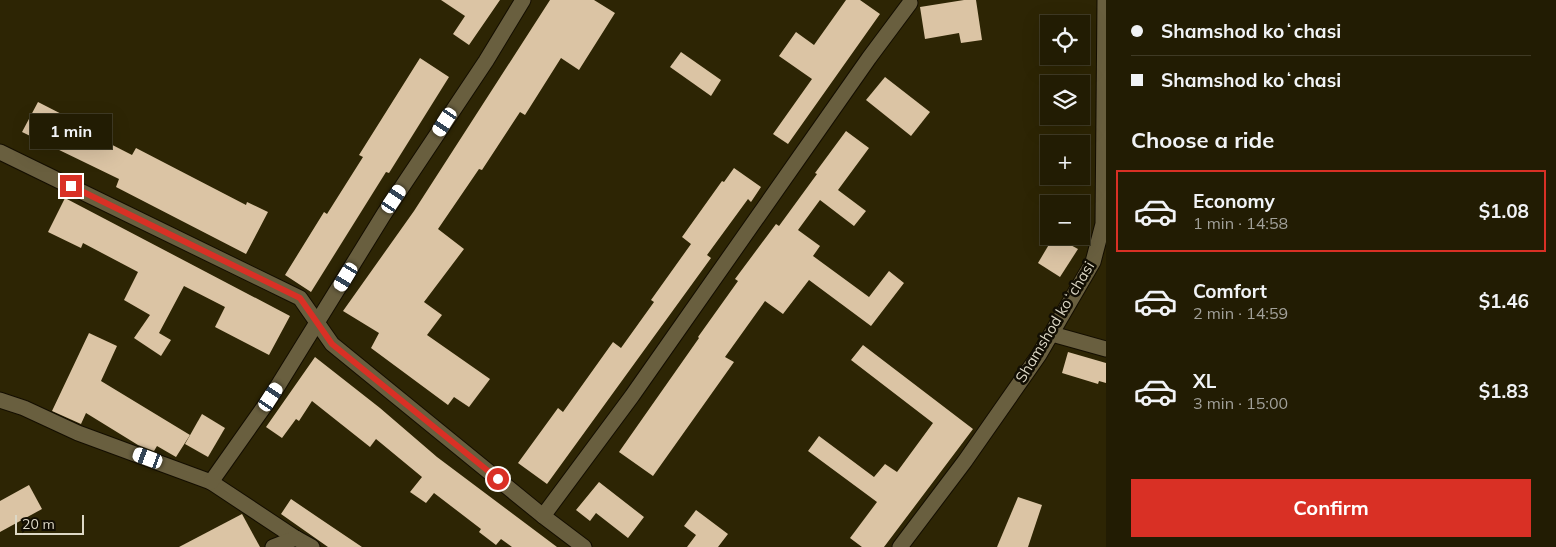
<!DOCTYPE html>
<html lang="en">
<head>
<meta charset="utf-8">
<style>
  :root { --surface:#221c03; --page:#2a250d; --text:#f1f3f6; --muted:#a2a19a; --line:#3f3a25; --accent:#d93025 }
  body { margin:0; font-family:Mulish,sans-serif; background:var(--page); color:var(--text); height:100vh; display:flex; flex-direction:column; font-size:19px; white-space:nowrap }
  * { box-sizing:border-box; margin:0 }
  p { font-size:16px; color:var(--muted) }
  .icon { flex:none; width:28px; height:28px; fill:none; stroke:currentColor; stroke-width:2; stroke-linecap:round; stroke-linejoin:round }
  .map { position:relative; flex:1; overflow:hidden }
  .details { display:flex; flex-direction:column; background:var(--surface); width:450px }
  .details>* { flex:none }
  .top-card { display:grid; align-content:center; height:110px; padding:0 25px; background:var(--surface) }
  .fabs { position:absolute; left:1040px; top:15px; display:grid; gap:10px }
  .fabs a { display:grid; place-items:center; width:50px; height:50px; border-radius:0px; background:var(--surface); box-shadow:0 5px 20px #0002,0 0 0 1px var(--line); font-size:25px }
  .scale { position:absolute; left:15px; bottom:12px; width:69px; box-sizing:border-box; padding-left:5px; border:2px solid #ddd8c6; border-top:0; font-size:14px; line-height:18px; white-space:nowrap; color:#ddd8c6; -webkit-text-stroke:4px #120e03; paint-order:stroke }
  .end { position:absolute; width:22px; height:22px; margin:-11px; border:6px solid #d93025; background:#fff; box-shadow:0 0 0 2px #fff }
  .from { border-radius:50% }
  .bubble { position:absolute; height:35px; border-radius:0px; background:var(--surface); box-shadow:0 5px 20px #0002,0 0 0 1px var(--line); font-size:16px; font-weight:700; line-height:35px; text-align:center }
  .car { position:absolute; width:15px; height:30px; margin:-15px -8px; border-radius:6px; box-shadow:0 0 4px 1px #0007; background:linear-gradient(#fff 24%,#345 0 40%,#fff 0 76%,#345 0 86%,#fff 0) }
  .top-card b { display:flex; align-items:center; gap:18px; height:48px; font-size:19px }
  .top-card b+b { border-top:1px solid var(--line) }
  .top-card i { width:12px; height:12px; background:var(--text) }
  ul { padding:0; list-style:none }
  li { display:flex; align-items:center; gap:15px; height:82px; margin:0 10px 8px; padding:0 15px; border:2px solid transparent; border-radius:0px }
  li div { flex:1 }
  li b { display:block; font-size:19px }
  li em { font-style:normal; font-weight:700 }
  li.on { border-color:var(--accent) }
  li>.icon { width:45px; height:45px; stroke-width:1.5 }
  h2 { padding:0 25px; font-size:22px; line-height:60px }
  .action { display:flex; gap:10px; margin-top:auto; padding:10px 25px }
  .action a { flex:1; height:58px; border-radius:0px; background:var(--accent); color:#fff; font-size:20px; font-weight:700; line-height:58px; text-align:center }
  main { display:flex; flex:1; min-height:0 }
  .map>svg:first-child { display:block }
</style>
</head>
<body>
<main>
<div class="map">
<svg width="1106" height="547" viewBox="0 0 1106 547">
  <rect width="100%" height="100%" fill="#2d2504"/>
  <g fill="#dbc4a4">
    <path d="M441 0H500L469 45 453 34 465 16Z"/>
    <path d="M550 0H594L615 13 579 70 561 58 525 115 520 112 482 170 479 169 438 229 464 249 424 302 442 315 427 335 490 379 469 407 454 397 448 405 371 348 379 333 343 311 414 211Z"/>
    <path d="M846 0H860L880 14 788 144 773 134 812 79 779 56 796 32 814 45Z"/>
    <path d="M964 0H976L982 40 961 43 959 33 925 39 920 7Z"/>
    <path d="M681 52 721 80 711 96 670 67Z"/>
    <path d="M420 58 449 77 389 173 386 172 311 292 285 275 324 212 327 214 363 157 359 155Z"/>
    <path d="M885 77 930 112 911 136 866 100Z"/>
    <path d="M38 102 85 126 83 130 132 155 136 148 246 205 247 202 268 212 246 254 116 187 119 179 22 132Z"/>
    <path d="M846 131 869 148 838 190 866 211 854 226 820 200 798 230 820 246 813 256 869 297 889 271 904 283 871 326 809 280 783 314 765 301 725 357 734 362 653 476 619 452 699 338 698 337 738 281 735 279 776 224 779 226 817 174 815 173Z"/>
    <path d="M734 168 761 187 751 202 748 199 707 255 711 258 547 484 518 463 558 408 563 412 613 342 621 348 654 302 651 300 691 244 682 237 722 181 724 182Z"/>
    <path d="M65 198 290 316 269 355 215 327 225 307 184 286 159 333 171 340 161 356 134 338 150 315 124 300 138 272 83 243 81 248 48 232Z"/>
    <path d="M1054 236 1078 249 1060 277 1038 263Z"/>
    <path d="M89 333 117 346 101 381 190 435 176 457 157 446 154 451 138 445 86 413 81 424 52 411Z"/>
    <path d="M863 345 973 429 884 547H862L850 538 877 502 808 451 819 436 874 477 885 464 897 472 933 423 851 360Z"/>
    <path d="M1068 352 1106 363V383L1099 381 1098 384 1062 373Z"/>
    <path d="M315 357 380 408 437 457 557 547H512L501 539 496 545 479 532 481 529 434 493 426 503 410 492 422 477 376 439 370 447 312 401 299 421 296 419 282 438 266 427Z"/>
    <path d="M202 414 225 428 208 457 185 444Z"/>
    <path d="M599 482 644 517 628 538 596 513 590 521 576 510Z"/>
    <path d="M29 485 42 509 0 532V501Z"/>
    <path d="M1018 497 1042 505 1028 547H997Z"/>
    <path d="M291 499 316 516 362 547H328L281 514Z"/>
    <path d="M696 510 728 534 718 547H687L696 535 684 526Z"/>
    <path d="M242 514 260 547H179Z"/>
  </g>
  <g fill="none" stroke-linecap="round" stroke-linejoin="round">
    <defs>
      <g id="street">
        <path d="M0 152 300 298 332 344 543 516 584 547"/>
        <path d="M1052 334 1106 349"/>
        <path d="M0 400 24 408 78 433 211 482 294 537 312 547"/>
        <path d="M211 482 271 397 384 214 486 61 523 0"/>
        <path d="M543 516 632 396 869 58 910 3"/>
        <path d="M273 547 296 538"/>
        <path d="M900 547 965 461 1039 355 1093 262 1103 224 1105 0"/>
      </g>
    </defs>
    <use href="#street" stroke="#140e00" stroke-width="17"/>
    <use href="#street" stroke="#695f3f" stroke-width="15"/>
  </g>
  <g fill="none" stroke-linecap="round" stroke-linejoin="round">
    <path stroke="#d93025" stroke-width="6" d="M71 186 300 298 332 344 498 479"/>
  </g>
  <g text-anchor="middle" stroke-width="5" stroke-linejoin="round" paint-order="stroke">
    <g font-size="15" fill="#ddd8c6" stroke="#120e03">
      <text transform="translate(1055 322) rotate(-59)" y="5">Shamshod koʻchasi</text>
    </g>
  </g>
</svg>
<div class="fabs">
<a><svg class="icon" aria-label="locate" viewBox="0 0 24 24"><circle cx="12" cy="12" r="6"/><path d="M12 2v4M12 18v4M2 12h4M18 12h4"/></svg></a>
<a><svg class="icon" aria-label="layers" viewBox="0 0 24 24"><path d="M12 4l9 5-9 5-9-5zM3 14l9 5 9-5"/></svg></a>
<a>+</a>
<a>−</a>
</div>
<div class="scale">20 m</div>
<i class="end from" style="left:498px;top:479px"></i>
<i class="end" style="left:71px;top:186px"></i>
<div class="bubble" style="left:30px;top:114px;width:82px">1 min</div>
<i class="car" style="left:445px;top:122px;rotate:213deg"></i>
<i class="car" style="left:394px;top:199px;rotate:34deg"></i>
<i class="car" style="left:346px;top:277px;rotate:211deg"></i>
<i class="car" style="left:271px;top:397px;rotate:33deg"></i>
<i class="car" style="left:148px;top:458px;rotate:290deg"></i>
</div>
<section class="details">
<div class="top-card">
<b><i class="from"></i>Shamshod koʻchasi</b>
<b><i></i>Shamshod koʻchasi</b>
</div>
<h2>Choose a ride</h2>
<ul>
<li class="on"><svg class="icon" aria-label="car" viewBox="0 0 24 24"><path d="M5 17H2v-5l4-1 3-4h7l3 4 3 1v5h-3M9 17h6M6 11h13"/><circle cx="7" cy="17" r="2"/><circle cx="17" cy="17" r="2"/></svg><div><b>Economy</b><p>1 min · 14:58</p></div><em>$1.08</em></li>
<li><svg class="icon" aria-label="car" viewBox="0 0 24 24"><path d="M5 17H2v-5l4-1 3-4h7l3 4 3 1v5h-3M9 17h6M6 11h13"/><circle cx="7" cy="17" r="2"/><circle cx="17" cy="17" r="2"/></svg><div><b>Comfort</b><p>2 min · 14:59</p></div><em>$1.46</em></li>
<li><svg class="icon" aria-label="car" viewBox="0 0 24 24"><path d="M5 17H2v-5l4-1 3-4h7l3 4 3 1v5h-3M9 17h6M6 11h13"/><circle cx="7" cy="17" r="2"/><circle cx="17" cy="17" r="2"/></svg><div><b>XL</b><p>3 min · 15:00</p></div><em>$1.83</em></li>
</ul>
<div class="action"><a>Confirm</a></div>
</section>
</main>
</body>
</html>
